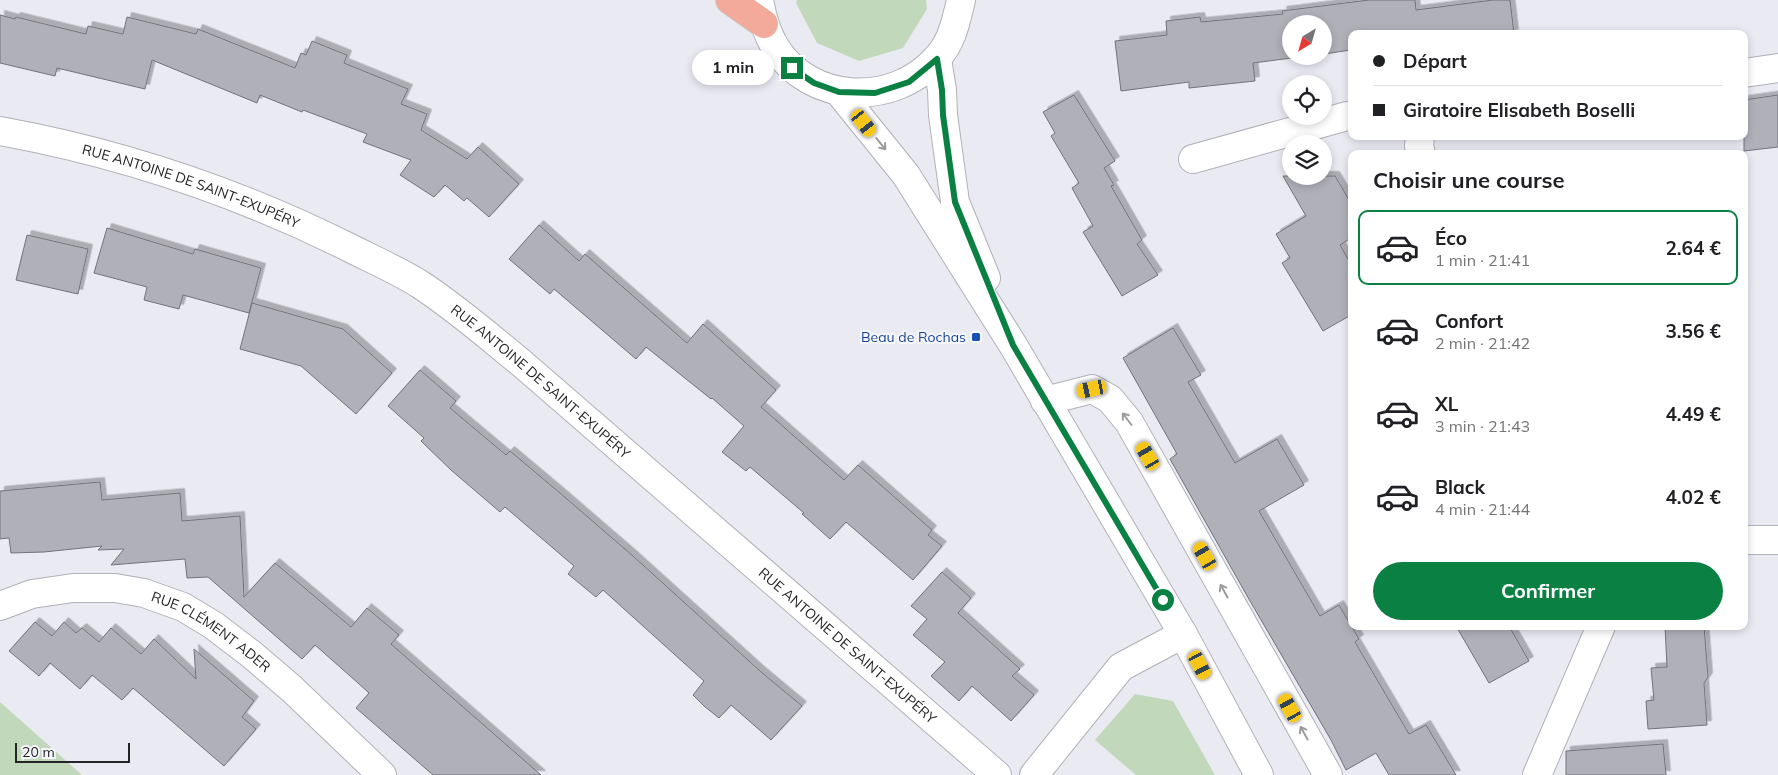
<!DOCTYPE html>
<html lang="fr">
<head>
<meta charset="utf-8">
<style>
  :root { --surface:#fff; --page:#f6f6f6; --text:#202124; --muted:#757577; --line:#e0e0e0; --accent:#0b8043 }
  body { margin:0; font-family:Mulish,sans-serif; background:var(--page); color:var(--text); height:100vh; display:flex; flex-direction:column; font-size:19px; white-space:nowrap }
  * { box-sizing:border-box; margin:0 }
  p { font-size:16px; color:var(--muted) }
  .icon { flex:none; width:28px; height:28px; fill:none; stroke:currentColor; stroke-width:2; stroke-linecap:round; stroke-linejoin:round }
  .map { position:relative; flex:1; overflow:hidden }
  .panel { position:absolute; left:1348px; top:150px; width:400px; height:480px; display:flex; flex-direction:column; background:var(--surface); border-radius:10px; box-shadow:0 2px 8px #0003 }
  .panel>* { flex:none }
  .hud { position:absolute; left:1348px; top:30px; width:400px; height:110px; border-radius:10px; box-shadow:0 2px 8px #0003; display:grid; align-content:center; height:110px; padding:0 25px; background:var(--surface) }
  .needle { width:32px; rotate:217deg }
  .tools { position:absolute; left:1282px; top:15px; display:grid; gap:10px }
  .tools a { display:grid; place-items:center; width:50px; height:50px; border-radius:50%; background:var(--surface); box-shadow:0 2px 8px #0003; font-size:25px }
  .scale { position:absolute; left:15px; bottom:12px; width:115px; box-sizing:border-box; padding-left:5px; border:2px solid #242427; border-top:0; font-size:14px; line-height:18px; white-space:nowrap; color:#242427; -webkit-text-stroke:4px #f7f8fd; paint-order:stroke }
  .end { position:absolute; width:22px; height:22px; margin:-11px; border:6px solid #0b8043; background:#fff; box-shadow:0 0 0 2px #fff }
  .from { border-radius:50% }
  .bubble { position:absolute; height:35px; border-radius:18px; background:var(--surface); box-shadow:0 2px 8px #0003; font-size:16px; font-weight:700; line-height:35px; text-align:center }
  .car { position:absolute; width:15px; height:30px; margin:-15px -8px; border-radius:6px; box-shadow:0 0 4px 1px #0007; background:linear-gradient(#f5c518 24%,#345 0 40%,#f5c518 0 76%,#345 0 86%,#f5c518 0) }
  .hud b { display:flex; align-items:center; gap:18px; height:48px; font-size:19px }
  .hud b+b { border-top:1px solid var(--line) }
  .hud i { width:12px; height:12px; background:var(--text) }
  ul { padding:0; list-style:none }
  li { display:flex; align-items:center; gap:15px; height:75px; margin:0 10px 8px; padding:0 15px; border:2px solid transparent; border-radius:10px }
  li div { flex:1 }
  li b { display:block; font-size:19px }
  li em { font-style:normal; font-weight:700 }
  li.current { border-color:var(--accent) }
  li>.icon { width:45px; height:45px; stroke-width:1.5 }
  h2 { padding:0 25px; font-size:22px; line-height:60px }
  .action { display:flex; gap:10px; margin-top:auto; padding:10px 25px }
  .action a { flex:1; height:58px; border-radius:30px; background:var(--accent); color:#fff; font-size:20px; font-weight:700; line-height:58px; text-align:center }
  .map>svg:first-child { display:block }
</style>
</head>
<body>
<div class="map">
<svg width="1778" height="775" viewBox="0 0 1778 775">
  <defs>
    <filter id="shadow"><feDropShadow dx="4.5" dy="-4.5" stdDeviation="0" flood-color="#0004"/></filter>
  </defs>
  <rect width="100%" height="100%" fill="#eaeaf3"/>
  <g fill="#c1d8bb">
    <path d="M797 0H926L927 9 903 48 859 61 817 43 796 3Z"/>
    <path d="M1135 694 1173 701 1215 775H1136L1095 740Z"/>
    <path d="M0 702 82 775H0Z"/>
  </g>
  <g fill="#b0b0b9" stroke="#72727a" filter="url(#shadow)">
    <path d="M1369 0H1415L1416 10 1493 0H1510L1514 34H1351V50L1324 54V24H1291V56H1307L1253 63 1255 81 1189 88V82L1121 91 1115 41 1167 35 1166 21 1200 17 1201 22 1283 14 1282 11Z"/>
    <path d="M0 15 15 19 16 17 86 34 88 26 123 34 127 17 196 34 198 29 295 68 301 53 306 55 312 41 347 55 344 63 408 89 401 104 427 114 421 130 467 159 478 147 519 184 489 217 467 198 464 201 445 185 434 197 400 175 411 160 363 142 367 134 303 110 302 112 260 95 257 103 152 60 145 89 57 68 55 76 0 63Z"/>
    <path d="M1074 95 1115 161 1104 168 1114 185 1111 186 1142 240 1137 244 1158 275 1122 296 1083 232 1093 226 1072 188 1079 183 1051 136 1055 133 1043 112Z"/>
    <path d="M1778 95V147L1744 151V100Z"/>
    <path d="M1283 176H1335L1351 203V238L1340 245 1351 264V315L1323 331 1282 263 1290 258 1276 234 1306 216Z"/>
    <path d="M539 225 579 261 585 254 687 343 703 324 776 390 761 407 844 480 858 465 932 530 928 535 942 546 913 580 846 522 830 539 802 514 804 513 750 467 746 471 722 452 744 426 712 398 711 399 646 347 636 359 554 289 550 294 509 259Z"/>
    <path d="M107 228 193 254 195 249 261 268 249 313 183 295 179 309 144 300 147 287 94 273Z"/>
    <path d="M27 235 88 249 78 294 16 280Z"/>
    <path d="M252 303 343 329 392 373 356 414 301 366 240 349Z"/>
    <path d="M1173 328 1201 375 1188 382 1235 463 1277 439 1304 485 1259 511 1320 616 1339 605 1359 639 1355 642 1409 734 1426 725 1456 775H1389L1376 753 1346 770 1331 740 1250 601 1170 459 1177 454 1123 358Z"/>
    <path d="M420 370 456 401 450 408 506 455 510 451 560 493 633 556 760 671 802 706 771 740 731 705 719 718 704 706 693 695 704 681 603 590 596 597 568 574 574 566 505 507 500 512 451 470 421 441 424 438 388 406Z"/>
    <path d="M100 482 102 500 180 493 182 521 240 516 244 597 275 563 351 627 367 608 399 635 391 644 541 775H433L356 708 369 693 358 683 315 645 302 659 208 577 187 578 185 559 111 565 124 549 98 550 102 546 44 552 11 553 9 538 0 539V491Z"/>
    <path d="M942 572 971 598 958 613 1020 669 1012 676 1034 695 1011 721 972 686 959 701 931 676 945 662 913 635 927 619 911 606Z"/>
    <path d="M35 622 52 636 64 622 76 633 82 628 99 642 111 628 141 654 154 639 196 679 194 649 254 701 242 717 256 729 224 766 133 688 122 700 92 675 80 689 50 663 39 676 9 651Z"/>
    <path d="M1456 626H1509L1529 661 1489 683Z"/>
    <path d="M1665 626H1704L1708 677 1704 683 1707 725 1648 729 1646 701 1654 700 1651 668 1667 667Z"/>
    <path d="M1663 744 1666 775H1566V751Z"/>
  </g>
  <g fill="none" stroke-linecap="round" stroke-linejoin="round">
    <defs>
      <g id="minor">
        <path d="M1744 73 1778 68"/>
        <path id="s1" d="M0 131C121 153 240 193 350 248 374 260 399 271 421 285 456 308 487 335 519 361L997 775"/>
        <path d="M1420 136 1419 146 1421 154"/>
        <path d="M1193 159 1347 116H1351"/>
        <path d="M1045 401 1092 389 1110 399 1129 422 1328 775"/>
        <path d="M1744 540H1778"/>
        <path id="s2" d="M0 606 32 594 73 588H115L144 593 183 607 213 625 251 654 292 689 382 775"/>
        <path d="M1034 775 1121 667 1183 634"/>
        <path d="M1537 775 1601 626"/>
      </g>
      <g id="secondary">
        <path d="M759 0C762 17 766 32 775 47 810 104 893 107 936 59 952 43 956 21 961 0"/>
        <path d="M937 59 942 90 943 115 955 202 986 278"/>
        <path d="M839 92 906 175 1013 345 1183 634 1259 775"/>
      </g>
      <path id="primary" d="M730 0 764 24"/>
    </defs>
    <use href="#minor" stroke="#b0b0b9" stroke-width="30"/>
    <use href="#secondary" stroke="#b0b0b9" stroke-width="30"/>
    <use href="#primary" stroke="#cacacb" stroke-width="30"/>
    <use href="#minor" stroke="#fff" stroke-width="28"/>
    <use href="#secondary" stroke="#fff" stroke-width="28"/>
    <use href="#primary" stroke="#f3aa9a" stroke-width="28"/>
  </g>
  <defs><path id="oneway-shaft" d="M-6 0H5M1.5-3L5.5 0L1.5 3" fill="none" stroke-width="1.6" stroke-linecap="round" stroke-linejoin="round" transform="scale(1.25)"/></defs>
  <g stroke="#9c9c9e">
    <use href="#oneway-shaft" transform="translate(881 144) rotate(51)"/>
    <use href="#oneway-shaft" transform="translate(1127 419) rotate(-127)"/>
    <use href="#oneway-shaft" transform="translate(1224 591) rotate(-119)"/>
    <use href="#oneway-shaft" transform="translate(1304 733) rotate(-119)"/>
  </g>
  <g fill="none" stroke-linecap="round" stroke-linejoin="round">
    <path stroke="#0b8043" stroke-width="6" d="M792 68 814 83 839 92 875 93 909 82 937 59 942 90 943 115 955 202 1013 345 1163 600"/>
  </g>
  <rect fill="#1a4fb4" stroke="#f7f8fd" stroke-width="2" x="971" y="332" width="10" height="10" rx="2.5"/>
  <g text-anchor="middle" stroke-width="4" stroke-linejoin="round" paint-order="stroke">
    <g font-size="14" fill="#242427" stroke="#f7f8fd">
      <text dy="5" stroke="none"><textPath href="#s1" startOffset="199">RUE ANTOINE DE SAINT-EXUPÉRY</textPath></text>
      <text dy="5" stroke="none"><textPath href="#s1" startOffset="604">RUE ANTOINE DE SAINT-EXUPÉRY</textPath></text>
      <text dy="5" stroke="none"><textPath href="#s2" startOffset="225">RUE CLÉMENT ADER</textPath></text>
      <text dy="5" stroke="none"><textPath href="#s1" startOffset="1009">RUE ANTOINE DE SAINT-EXUPÉRY</textPath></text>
    </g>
    <g font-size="14" fill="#164399" stroke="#f7f8fd" text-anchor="end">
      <text x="966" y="342">Beau de Rochas</text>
    </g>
  </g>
</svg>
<div class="tools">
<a><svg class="needle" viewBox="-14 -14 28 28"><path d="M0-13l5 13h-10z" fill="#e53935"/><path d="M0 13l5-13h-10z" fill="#757577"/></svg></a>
<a><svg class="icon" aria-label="locate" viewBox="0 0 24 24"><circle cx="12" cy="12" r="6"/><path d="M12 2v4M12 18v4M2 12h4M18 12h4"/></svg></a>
<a><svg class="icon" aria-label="layers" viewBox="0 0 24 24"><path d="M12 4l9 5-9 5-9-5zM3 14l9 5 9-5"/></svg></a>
</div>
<div class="scale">20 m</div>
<i class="end from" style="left:1163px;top:600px"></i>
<i class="end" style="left:792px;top:68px"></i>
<div class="bubble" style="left:692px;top:50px;width:82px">1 min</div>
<i class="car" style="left:864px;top:123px;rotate:141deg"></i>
<i class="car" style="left:1092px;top:389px;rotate:258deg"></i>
<i class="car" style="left:1148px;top:456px;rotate:330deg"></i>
<i class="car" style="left:1205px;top:556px;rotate:330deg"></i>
<i class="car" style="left:1200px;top:665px;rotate:152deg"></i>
<i class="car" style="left:1290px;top:708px;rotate:331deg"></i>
<div class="hud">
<b><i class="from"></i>Départ</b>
<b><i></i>Giratoire Elisabeth Boselli</b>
</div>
<section class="panel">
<h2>Choisir une course</h2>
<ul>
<li class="current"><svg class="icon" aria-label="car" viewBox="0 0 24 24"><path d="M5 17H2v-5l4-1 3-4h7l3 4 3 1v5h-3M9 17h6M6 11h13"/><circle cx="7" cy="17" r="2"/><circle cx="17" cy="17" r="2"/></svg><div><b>Éco</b><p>1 min · 21:41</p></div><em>2.64 €</em></li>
<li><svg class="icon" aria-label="car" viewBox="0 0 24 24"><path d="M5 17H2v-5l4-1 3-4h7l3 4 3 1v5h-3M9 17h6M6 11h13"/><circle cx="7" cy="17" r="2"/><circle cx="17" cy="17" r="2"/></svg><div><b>Confort</b><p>2 min · 21:42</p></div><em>3.56 €</em></li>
<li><svg class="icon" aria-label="car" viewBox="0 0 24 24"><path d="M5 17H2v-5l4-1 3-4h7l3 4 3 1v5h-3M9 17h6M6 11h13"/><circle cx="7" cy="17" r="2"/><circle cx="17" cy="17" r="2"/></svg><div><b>XL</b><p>3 min · 21:43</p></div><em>4.49 €</em></li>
<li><svg class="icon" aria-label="car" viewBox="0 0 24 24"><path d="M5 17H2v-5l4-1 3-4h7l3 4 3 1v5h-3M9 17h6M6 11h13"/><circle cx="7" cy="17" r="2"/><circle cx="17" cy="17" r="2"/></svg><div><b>Black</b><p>4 min · 21:44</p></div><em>4.02 €</em></li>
</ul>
<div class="action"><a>Confirmer</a></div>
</section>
</div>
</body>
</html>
